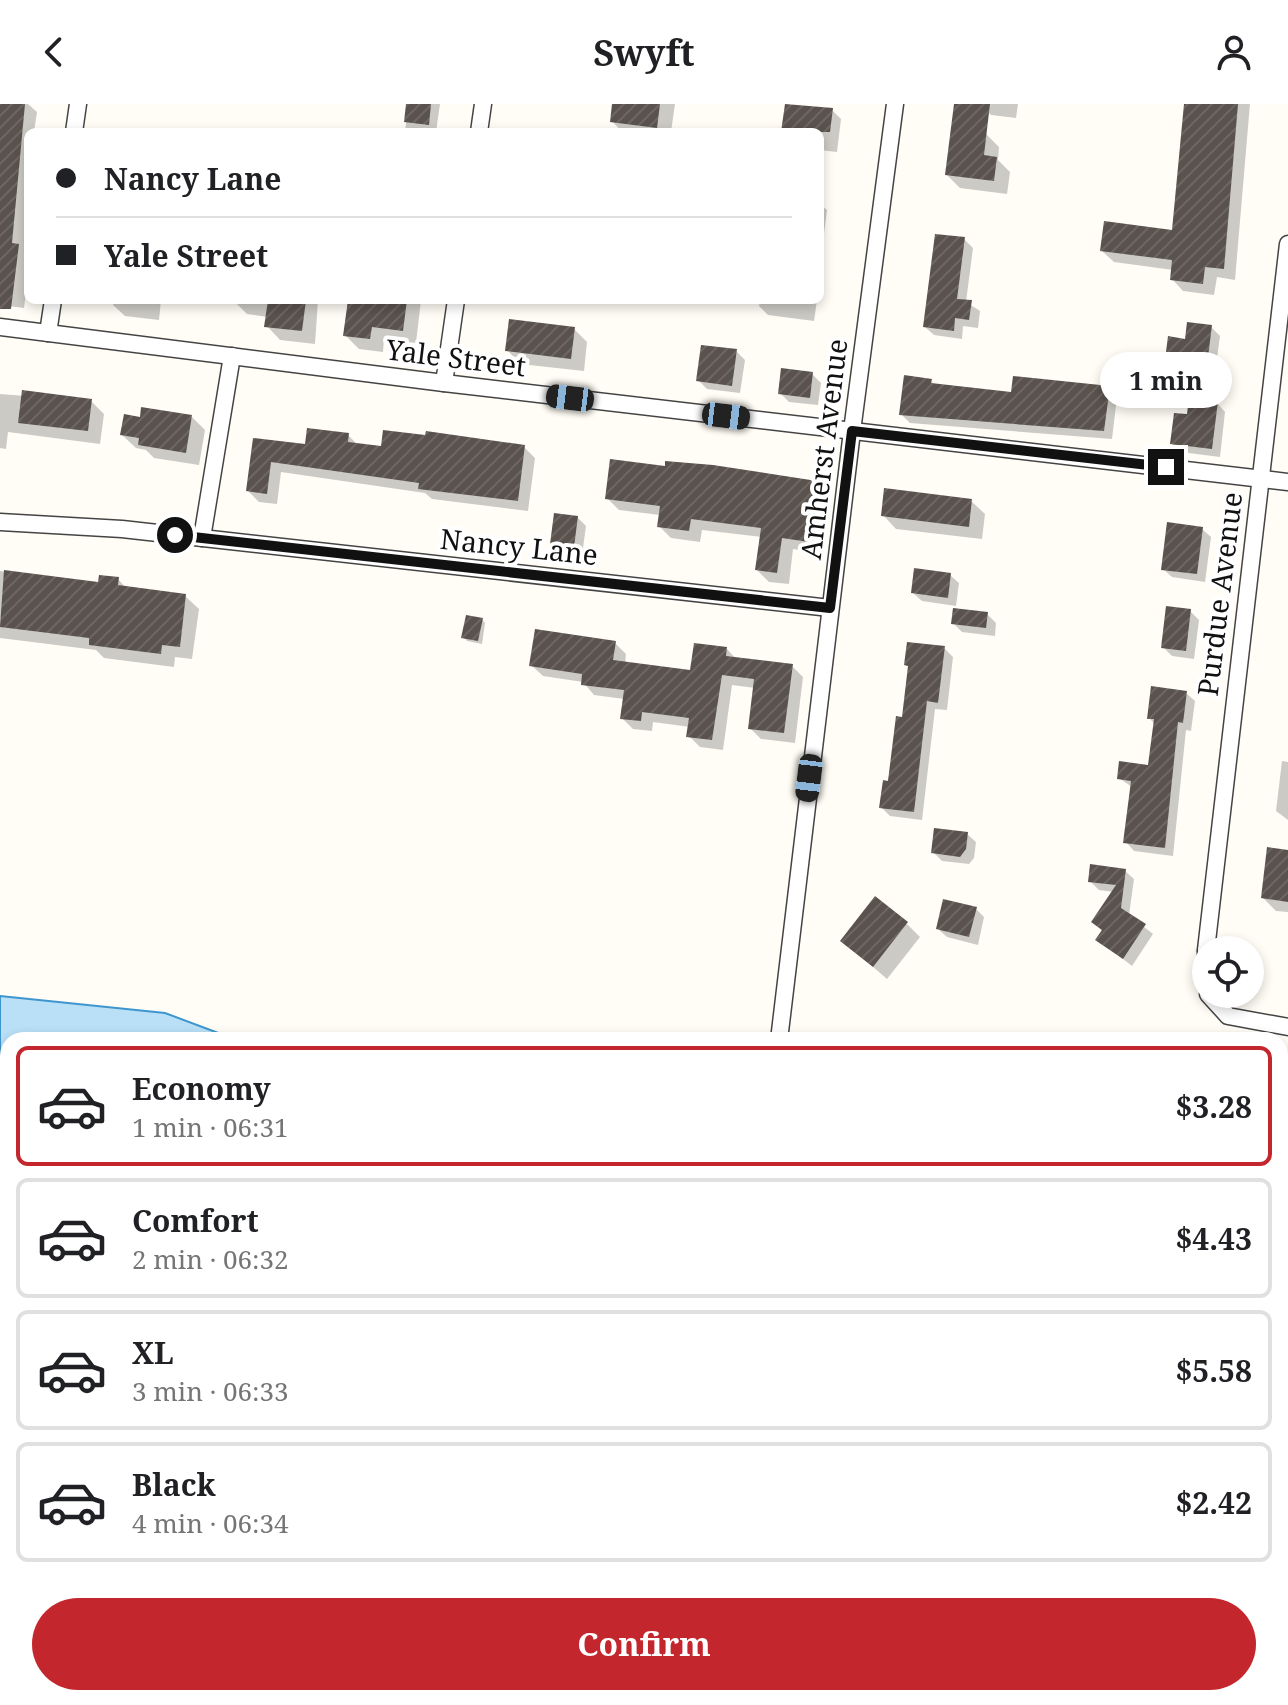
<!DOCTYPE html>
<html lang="en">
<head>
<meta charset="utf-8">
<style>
  :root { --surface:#fff; --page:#f2f2f2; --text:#202124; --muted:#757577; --line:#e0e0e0; --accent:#c4262e }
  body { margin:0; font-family:"Noto Serif",serif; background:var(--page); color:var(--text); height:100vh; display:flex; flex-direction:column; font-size:30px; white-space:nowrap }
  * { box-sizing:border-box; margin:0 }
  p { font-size:26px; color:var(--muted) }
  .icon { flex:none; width:44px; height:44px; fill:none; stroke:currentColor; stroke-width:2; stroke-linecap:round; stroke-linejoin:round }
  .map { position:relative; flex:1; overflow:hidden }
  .side { position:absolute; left:0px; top:928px; width:1288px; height:674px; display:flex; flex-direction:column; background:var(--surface); border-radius:24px 24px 0 0; box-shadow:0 4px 12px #0003 }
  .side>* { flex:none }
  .banner { position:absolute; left:24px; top:24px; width:800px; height:176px; border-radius:12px; box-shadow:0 4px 12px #0003; display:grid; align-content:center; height:176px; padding:0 32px; background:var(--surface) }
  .controls { position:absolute; left:1192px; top:832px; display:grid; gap:16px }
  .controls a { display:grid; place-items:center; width:72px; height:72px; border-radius:50%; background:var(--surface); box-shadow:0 4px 12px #0003; font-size:40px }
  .end { position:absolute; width:36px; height:36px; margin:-18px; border:10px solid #111; background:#fff; box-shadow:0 0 0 4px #fff }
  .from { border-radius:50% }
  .bubble { position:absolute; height:56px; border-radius:28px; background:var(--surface); box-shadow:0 4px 12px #0003; font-size:26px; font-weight:700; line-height:56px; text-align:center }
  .car { position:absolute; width:24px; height:48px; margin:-24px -12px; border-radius:10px; box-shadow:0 0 6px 2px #0007; background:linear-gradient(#222 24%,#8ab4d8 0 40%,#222 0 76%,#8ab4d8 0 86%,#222 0) }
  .banner b { display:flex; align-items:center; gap:28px; height:76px; font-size:30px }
  .banner b+b { border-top:2px solid var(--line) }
  .banner i { width:20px; height:20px; background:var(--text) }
  ul { padding:14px 0 0; list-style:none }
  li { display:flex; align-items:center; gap:24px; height:120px; margin:0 16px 12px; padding:0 16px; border:4px solid var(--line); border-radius:12px }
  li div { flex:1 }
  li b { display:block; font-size:30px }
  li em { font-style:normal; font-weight:700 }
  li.active { border-color:var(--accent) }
  li>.icon { width:72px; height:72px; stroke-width:1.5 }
  .action { display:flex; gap:16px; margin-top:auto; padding:16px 32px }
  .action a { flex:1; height:92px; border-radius:48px; background:var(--accent); color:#fff; font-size:32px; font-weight:700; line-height:92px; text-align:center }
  header { display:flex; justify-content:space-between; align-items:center; height:104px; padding:0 32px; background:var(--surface); font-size:36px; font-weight:700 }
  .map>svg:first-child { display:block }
</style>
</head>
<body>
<header><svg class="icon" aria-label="back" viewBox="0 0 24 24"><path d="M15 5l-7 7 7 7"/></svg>Swyft<svg class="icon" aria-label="person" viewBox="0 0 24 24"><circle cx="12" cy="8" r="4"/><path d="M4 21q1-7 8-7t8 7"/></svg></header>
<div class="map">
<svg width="1288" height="1601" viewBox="0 0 1288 1601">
  <defs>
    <pattern id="building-hatch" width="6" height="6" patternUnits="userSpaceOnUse" patternTransform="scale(2)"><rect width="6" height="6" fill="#5a524d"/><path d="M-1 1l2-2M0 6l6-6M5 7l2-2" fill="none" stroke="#6d6662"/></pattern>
  </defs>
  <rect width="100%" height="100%" fill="#fffdf5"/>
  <g fill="#b9e0f7" stroke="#3f96cf" stroke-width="2">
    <path d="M0 892 165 909 237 936H8V963L0 961Z"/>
    <path d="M974 1594H1072L1078 1601H980Z"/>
  </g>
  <g fill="#0003">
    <path d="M0 0H28L37 8 34 28H28V113L24 147 28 151V174L24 204 0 201Z"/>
    <path d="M408 0H440L436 28H405Z"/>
    <path d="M614 0H675L671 28H622L612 17Z"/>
    <path d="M980 0H1018L1016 14 991 11Z"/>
    <path d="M1186 0H1250L1235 176 1217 173 1214 191 1183 187 1172 175 1173 166 1114 158 1102 147 1174 128Z"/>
    <path d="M832 6 841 15 837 48 820 46V28H783Z"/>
    <path d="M702 24 725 27 726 28H702Z"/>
    <path d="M986 30 999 43 998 56 1010 68 1007 90 960 84 947 71Z"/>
    <path d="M820 100 827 106 822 146 820 145Z"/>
    <path d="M964 135 973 144 966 198 980 207 978 224 963 222 962 235 934 231 925 223Z"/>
    <path d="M114 196H161L159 216 125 212 113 201Z"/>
    <path d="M233 196H318L315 240 280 236 267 222 268 213 247 210Z"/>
    <path d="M350 196H421L416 239 384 235 383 248 359 245 345 231Z"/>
    <path d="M760 196H817L814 217 768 211 759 202Z"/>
    <path d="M1211 223 1220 232 1214 277 1174 272 1166 264 1187 237Z"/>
    <path d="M574 225 587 238 584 267 520 260 507 246Z"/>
    <path d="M736 247 745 256 740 289 707 285 699 277Z"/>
    <path d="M812 270 821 279 818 301 789 298 780 289Z"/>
    <path d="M931 277 935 281 1013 291 1109 284 1117 293 1112 335 910 319 901 310Z"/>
    <path d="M0 290 91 297 104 310 100 340 8 328 6 345 0 344Z"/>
    <path d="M1217 299 1225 308 1220 353 1181 348 1172 340 1189 312Z"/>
    <path d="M192 313 205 326 199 361 154 354 146 346 136 344 122 331 142 315Z"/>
    <path d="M348 331 359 342 382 345 524 343 535 354 528 407 432 395 425 389 281 368 277 400 259 398 248 387 254 336 307 343Z"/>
    <path d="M666 364 816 379 828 391 821 449 793 445 789 480 769 478 757 466 762 433 702 426 700 438 671 434 659 422 660 411 619 406 607 394Z"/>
    <path d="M971 397 985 410 982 435 896 425 883 411Z"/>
    <path d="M577 413 586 422 581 459 560 456 551 448Z"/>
    <path d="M1202 425 1211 433 1205 478 1172 473 1163 465Z"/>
    <path d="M0 467 100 480 118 475 127 485 185 492 199 505 192 555 175 553 174 563 104 554 96 546 0 534Z"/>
    <path d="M950 471 959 479 956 502 922 497 913 489Z"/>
    <path d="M1190 507 1199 516 1194 555 1172 552 1163 543Z"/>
    <path d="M987 510 996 519 995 532 962 528 953 519Z"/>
    <path d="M482 515 485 519 482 540 467 537 464 533Z"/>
    <path d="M615 539 626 550 625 560 692 568 727 545 736 555 792 562 803 573 795 639 761 635 750 624 755 584 732 581 723 646 700 643 689 632 690 623 653 618 652 627 633 625 622 614 624 595 594 591 583 578 543 572 531 561Z"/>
    <path d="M944 544 953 553 947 606 935 605 922 716 890 712 881 703 903 615 910 564 906 561Z"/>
    <path d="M1186 589 1195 597 1191 627 1186 626 1173 752 1134 747 1126 738 1132 683 1119 674 1150 663 1155 620 1149 614Z"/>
    <path d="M1282 657 1288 658V716L1276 707Z"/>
    <path d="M967 730 976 738 974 754 969 760 942 757 933 748Z"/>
    <path d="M1288 748V808L1276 807 1263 794Z"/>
    <path d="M1125 767 1134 775 1129 811 1153 830 1132 862 1098 836 1103 828 1094 818 1114 788 1099 786 1090 777Z"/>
    <path d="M976 805 984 813 978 841 947 833 938 825Z"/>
    <path d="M907 820 920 833 887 875 843 837Z"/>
  </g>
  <g fill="url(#building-hatch)">
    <path d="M0 0H25L12 139 19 140 11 205H0Z"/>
    <path d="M406 0H431L429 21 404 18Z"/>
    <path d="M612 0H660L657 24 610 18Z"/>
    <path d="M785 0 833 4 830 28H781Z"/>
    <path d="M954 0H990L984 51 997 53 994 77 945 71Z"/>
    <path d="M1184 0H1238L1224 165 1205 163 1203 180 1170 176 1172 156 1100 147 1104 117 1172 126Z"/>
    <path d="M935 130 965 133 957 195 972 196 969 216 955 214 954 227 923 223Z"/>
    <path d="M268 196H306L302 227 264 223Z"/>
    <path d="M348 196H407L403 227 372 223 370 235 343 232Z"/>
    <path d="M509 215 575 223 571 255 505 247Z"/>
    <path d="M1187 218 1212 221 1206 269 1164 264 1168 232 1185 235Z"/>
    <path d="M701 241 737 245 732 282 696 277Z"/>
    <path d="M781 264 813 268 810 294 778 290Z"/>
    <path d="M904 271 932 275 931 279 1011 288 1013 272 1110 282 1104 327 899 311Z"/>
    <path d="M22 286 92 295 88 327 18 319Z"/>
    <path d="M1189 294 1218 297 1212 345 1170 340 1174 309 1187 310Z"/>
    <path d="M141 303 192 311 186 349 138 341 139 334 120 331 124 310 140 313Z"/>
    <path d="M307 324 349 329 348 338 381 342 383 326 425 331 426 327 525 341 518 397 418 385 419 379 271 358 267 390 246 387 253 334 305 340Z"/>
    <path d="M610 355 665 362V357L713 361 817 377 809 438 782 434 777 469 755 466 761 424 691 415 689 427 657 423 660 402 605 395Z"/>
    <path d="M884 384 972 395 969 423 881 412Z"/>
    <path d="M554 409 578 412 573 451 549 448Z"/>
    <path d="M1167 418 1203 423 1197 470 1161 466Z"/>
    <path d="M914 464 951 469 948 494 911 489Z"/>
    <path d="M4 466 98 478 99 471 119 473 118 481 186 490 180 543 162 541 161 550 89 541V534L0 523Z"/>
    <path d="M1166 502 1191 505 1186 547 1161 544Z"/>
    <path d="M953 504 988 508 986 524 951 520Z"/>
    <path d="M466 511 483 514 478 537 461 534Z"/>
    <path d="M535 525 616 537 613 556 690 566 694 539 727 543 726 552 793 560 784 629 748 625 754 575 722 571 712 636 686 633 689 614 642 608 641 617 620 615 624 586 581 581 582 570 529 562Z"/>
    <path d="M907 538 945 542 938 599 927 597 914 708 879 704 883 676 888 677 896 612 902 613 908 562 904 561Z"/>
    <path d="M1151 582 1187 587 1183 619 1178 618 1165 744 1123 739 1131 677 1117 675 1119 657 1148 661 1154 615H1147Z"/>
    <path d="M934 724 968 728 966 745 960 753 931 749Z"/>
    <path d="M1267 743 1288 746V798L1261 794Z"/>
    <path d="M1090 760 1126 765 1121 804 1146 820 1123 855 1095 836 1102 826 1091 818 1116 781 1088 778Z"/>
    <path d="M875 792 908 818 873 863 840 837Z"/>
    <path d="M943 795 977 803 969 833 936 825Z"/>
  </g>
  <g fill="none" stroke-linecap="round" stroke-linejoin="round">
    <defs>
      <g id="minor">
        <path d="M74 28 78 0"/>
        <path d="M479 28 483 0"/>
        <path d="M0 223 444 279 1288 378"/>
        <path d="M48 229 53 196"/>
        <path d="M444 279 456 196"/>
        <path d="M0 418 122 425 830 504"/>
        <path d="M202 434 232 252"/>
        <path d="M1206 846 1288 140"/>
        <path d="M1206 847V882"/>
        <path d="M1208 890 1228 912 1288 923"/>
        <path d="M779 936 852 327 895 0"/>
      </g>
    </defs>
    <use href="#minor" stroke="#444" stroke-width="19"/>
    <use href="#minor" stroke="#fff" stroke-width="16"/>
  </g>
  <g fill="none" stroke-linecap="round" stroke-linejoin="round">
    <path stroke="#111" stroke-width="10" d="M175 431 830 504 852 327 1166 363"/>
  </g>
  <g text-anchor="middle" stroke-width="8" stroke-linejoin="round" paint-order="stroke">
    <g font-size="28" fill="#111" stroke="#fff">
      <text transform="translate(456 254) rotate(7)" y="10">Yale Street</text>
      <text transform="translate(824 345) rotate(-83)" y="10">Amherst Avenue</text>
      <text transform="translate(519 443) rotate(6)" y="10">Nancy Lane</text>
      <text transform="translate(1220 490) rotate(-83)" y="10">Purdue Avenue</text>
    </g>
  </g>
</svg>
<div class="controls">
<a><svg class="icon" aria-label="locate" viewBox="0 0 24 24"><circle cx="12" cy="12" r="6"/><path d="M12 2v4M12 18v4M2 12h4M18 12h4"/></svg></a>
</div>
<i class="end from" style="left:175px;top:431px"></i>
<i class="end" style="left:1166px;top:363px"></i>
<div class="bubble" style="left:1100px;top:248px;width:132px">1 min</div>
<i class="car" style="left:570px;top:294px;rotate:277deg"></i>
<i class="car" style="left:726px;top:312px;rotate:97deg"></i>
<i class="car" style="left:809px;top:674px;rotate:187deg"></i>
<div class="banner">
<b><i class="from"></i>Nancy Lane</b>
<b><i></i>Yale Street</b>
</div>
<section class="side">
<ul>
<li class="active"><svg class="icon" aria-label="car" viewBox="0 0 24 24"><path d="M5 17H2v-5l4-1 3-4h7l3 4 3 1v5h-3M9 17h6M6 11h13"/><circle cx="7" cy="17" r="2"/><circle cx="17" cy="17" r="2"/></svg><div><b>Economy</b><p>1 min · 06:31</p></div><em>$3.28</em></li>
<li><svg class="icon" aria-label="car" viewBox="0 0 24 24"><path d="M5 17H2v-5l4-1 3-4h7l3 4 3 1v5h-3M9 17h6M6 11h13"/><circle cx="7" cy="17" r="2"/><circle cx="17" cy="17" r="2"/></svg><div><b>Comfort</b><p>2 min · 06:32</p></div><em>$4.43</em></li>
<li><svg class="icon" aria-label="car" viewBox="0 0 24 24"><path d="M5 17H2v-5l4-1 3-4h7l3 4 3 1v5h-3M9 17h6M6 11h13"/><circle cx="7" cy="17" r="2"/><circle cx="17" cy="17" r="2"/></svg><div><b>XL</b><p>3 min · 06:33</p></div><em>$5.58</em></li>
<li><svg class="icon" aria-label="car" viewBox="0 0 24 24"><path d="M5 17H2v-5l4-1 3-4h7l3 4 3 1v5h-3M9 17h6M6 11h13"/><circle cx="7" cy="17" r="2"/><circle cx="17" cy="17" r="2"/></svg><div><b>Black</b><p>4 min · 06:34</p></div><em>$2.42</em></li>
</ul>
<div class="action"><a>Confirm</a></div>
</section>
</div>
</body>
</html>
